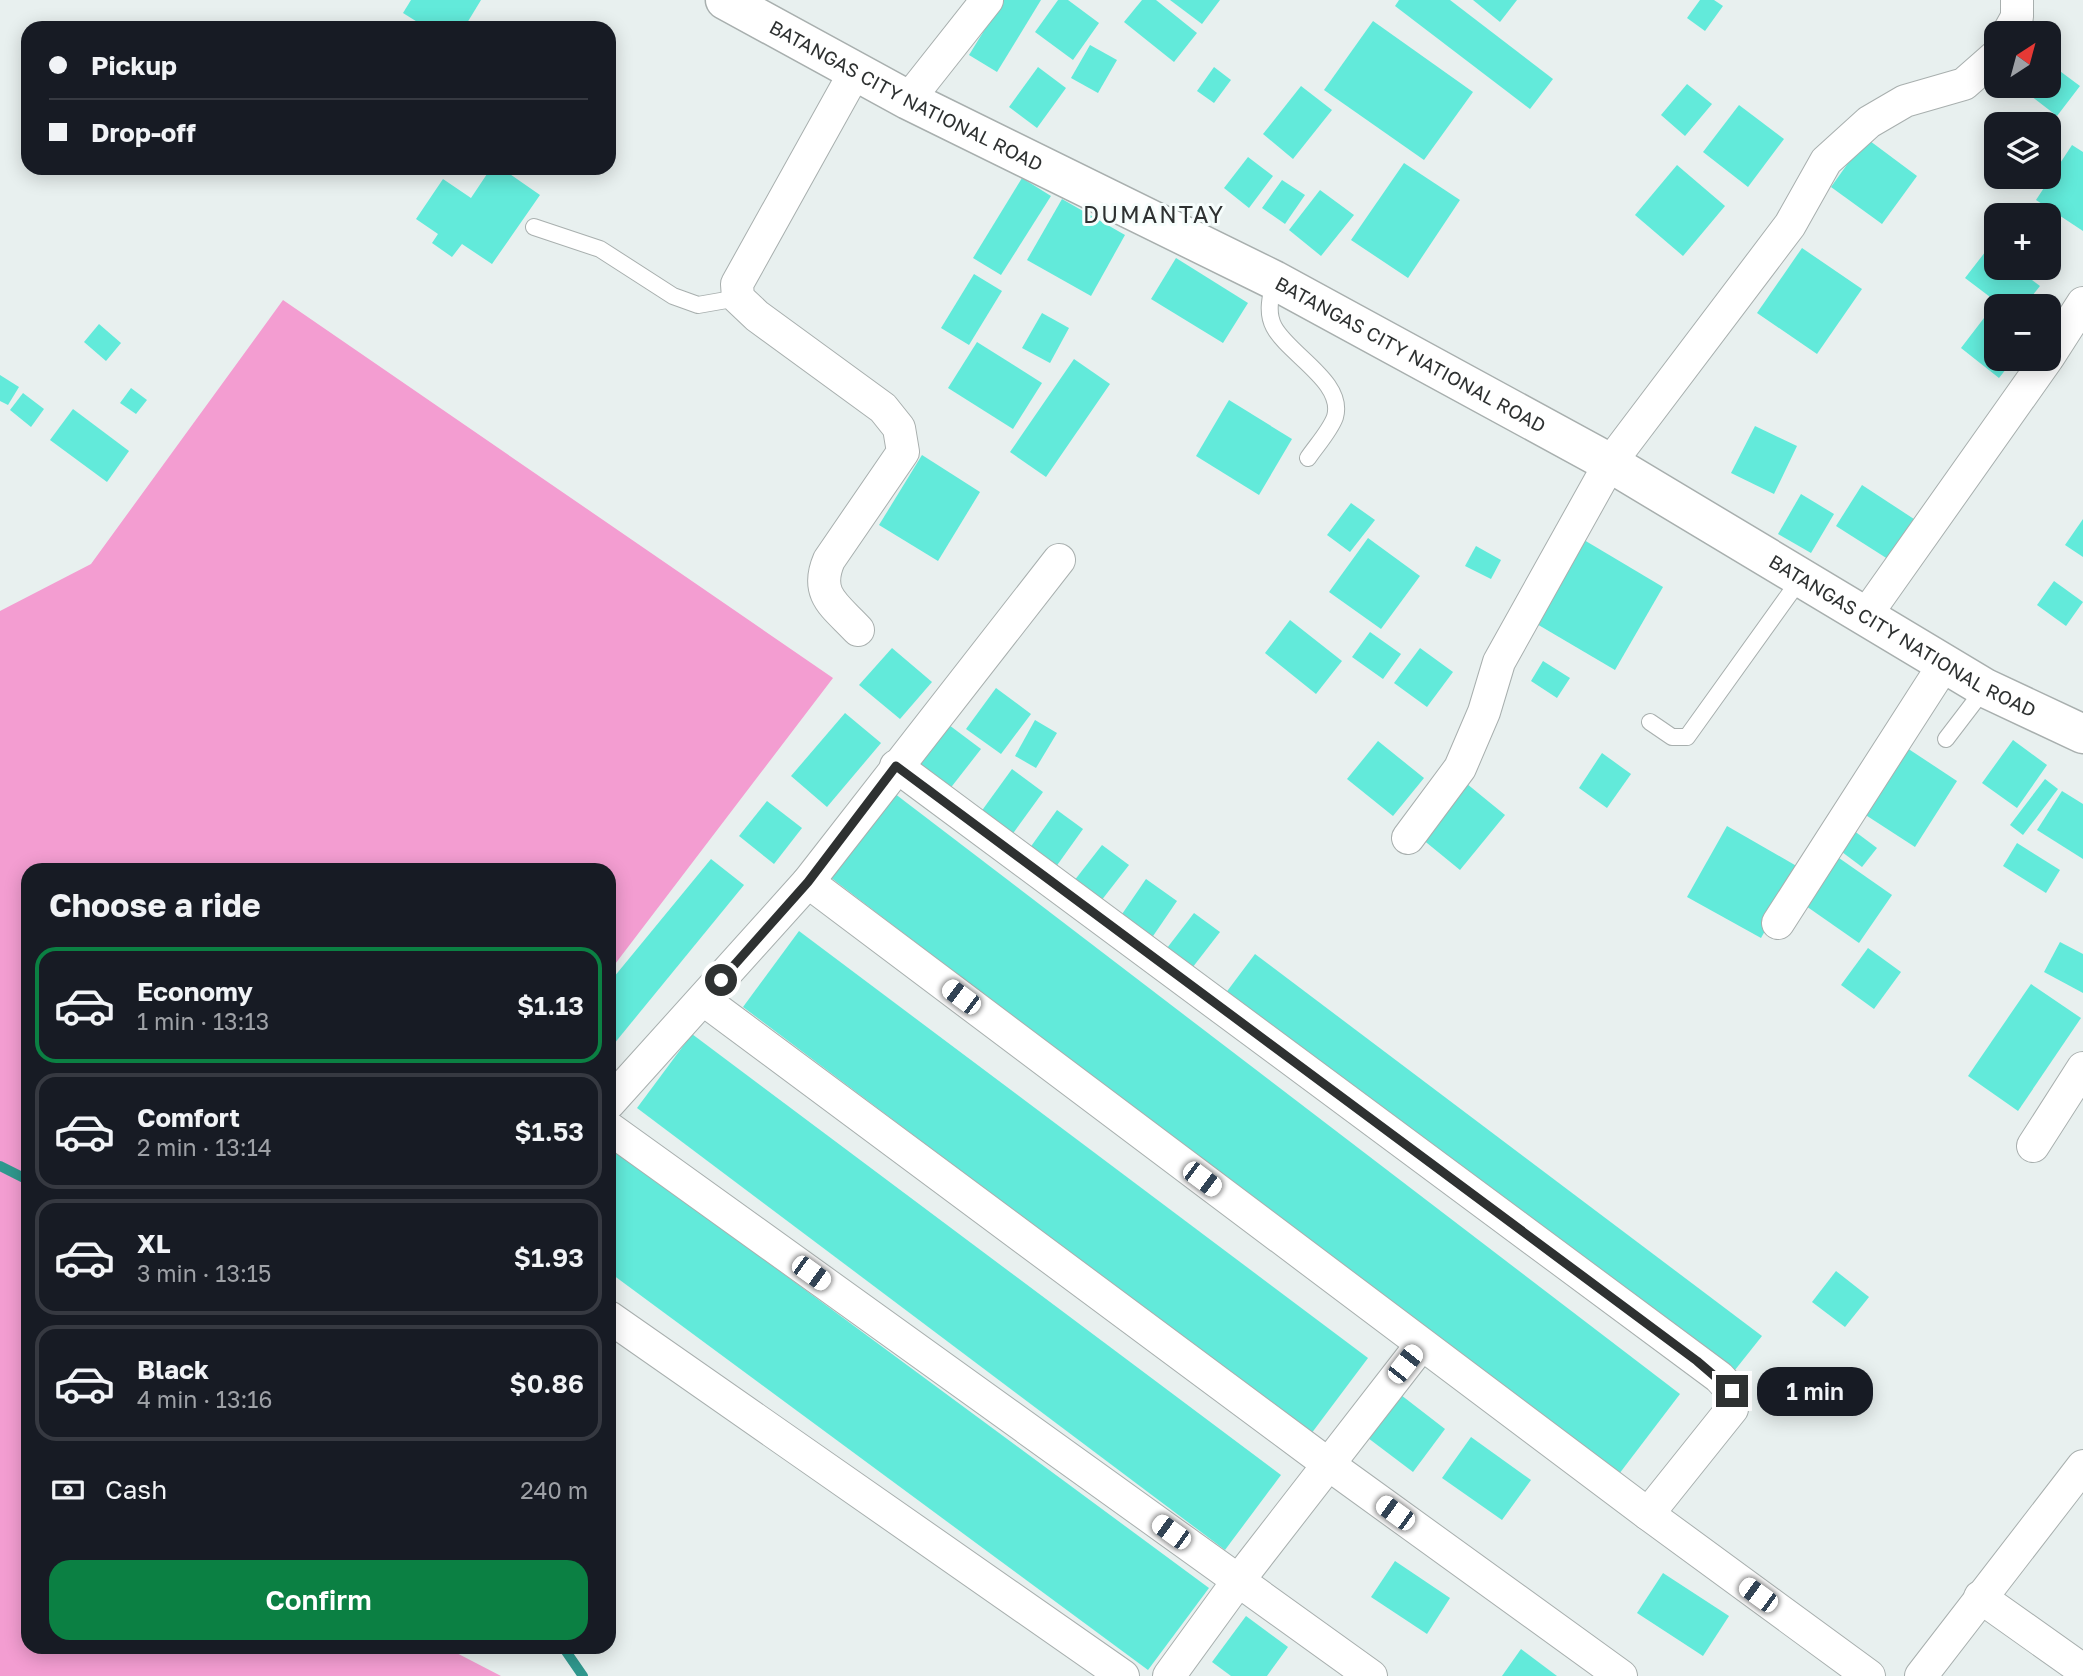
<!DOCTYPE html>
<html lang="en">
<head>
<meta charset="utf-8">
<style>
  :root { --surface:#171b24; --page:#242831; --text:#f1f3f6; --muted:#9ea1a6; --line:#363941; --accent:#0b8043 }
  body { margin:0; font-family:"Golos Text",sans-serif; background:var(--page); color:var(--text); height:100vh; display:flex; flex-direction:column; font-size:26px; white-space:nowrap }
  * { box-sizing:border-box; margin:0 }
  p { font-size:23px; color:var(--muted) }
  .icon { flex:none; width:38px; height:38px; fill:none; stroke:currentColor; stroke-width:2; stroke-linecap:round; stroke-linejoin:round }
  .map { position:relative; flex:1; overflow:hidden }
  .details { position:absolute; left:21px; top:863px; width:595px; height:791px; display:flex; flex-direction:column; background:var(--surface); border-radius:21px; box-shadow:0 4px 18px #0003 }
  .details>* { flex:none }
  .guide { position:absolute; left:21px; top:21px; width:595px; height:154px; border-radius:21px; box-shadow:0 4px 18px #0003; display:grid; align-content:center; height:154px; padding:0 28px; background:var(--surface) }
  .needle { width:46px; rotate:36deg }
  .fabs { position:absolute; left:1984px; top:21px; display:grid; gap:14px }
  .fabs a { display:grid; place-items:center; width:77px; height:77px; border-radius:14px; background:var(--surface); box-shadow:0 4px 18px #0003; font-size:35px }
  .end { position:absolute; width:32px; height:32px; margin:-16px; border:9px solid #2e3131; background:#fff; box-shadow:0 0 0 4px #fff }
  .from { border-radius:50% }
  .bubble { position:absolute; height:49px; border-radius:21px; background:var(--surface); box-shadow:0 4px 18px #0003; font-size:23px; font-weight:600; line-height:49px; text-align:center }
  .car { position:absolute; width:21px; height:42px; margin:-21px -10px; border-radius:9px; box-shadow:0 0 5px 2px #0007; background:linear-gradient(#fff 24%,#345 0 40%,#fff 0 76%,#345 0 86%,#fff 0) }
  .guide b { display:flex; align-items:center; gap:24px; height:66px; font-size:26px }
  .guide b+b { border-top:2px solid var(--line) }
  .guide i { width:18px; height:18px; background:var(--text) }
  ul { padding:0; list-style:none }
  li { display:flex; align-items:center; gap:21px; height:116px; margin:0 14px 10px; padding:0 14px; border:4px solid var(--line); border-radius:21px }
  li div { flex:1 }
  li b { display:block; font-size:26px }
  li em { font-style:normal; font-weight:600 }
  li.selected { border-color:var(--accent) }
  li>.icon { width:63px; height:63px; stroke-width:1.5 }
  h2 { padding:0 28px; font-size:32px; line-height:84px }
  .pay { display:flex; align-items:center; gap:18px; height:77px; padding:0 28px; font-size:26px }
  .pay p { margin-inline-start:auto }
  .button { display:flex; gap:14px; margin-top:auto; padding:14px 28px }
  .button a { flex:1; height:80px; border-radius:21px; background:var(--accent); color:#fff; font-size:28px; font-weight:600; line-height:80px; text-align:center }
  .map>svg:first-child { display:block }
</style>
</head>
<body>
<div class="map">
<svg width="2083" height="1676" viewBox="0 0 2083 1676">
  <rect width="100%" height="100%" fill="#e8f0ef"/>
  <path fill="#f39dd1" d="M283 300 833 678 609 972V870H28V1647H445L501 1676H0V611L91 564Z"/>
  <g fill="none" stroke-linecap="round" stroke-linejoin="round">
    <g stroke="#30988e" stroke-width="10">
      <path d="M0 1166 28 1180"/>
      <path d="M563 1647 583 1676"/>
    </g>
  </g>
  <g fill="#62eada">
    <path d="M411 0H481L464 28H427L403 13Z"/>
    <path d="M1003 0H1041L997 72 969 55Z"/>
    <path d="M1058 0H1068L1099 23 1073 60 1035 32Z"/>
    <path d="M1142 0H1156L1197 33 1174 62 1124 22Z"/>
    <path d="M1170 0H1220L1202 24Z"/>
    <path d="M1399 0H1450L1553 79 1530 109 1395 6Z"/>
    <path d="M1473 0H1517L1500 22Z"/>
    <path d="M1700 0H1714L1723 6 1705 31 1687 18Z"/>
    <path d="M1373 21 1473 92 1424 160 1324 90Z"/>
    <path d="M1090 45 1117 60 1098 93 1071 78Z"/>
    <path d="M2049 63 2080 86 2057 116 2018 86H2049Z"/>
    <path d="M1038 67 1066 88 1037 128 1009 107Z"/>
    <path d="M1214 67 1231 80 1214 103 1197 91Z"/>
    <path d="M1687 84 1712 104 1685 136 1661 115Z"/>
    <path d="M1301 86 1332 110 1293 159 1263 134Z"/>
    <path d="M1739 105 1784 139 1748 187 1703 152Z"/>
    <path d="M1866 138 1917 176 1882 224 1831 187Z"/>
    <path d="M2072 145 2083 152V231L2036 200Z"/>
    <path d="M1248 157 1273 176 1249 208 1224 188Z"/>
    <path d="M1404 163 1460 200 1408 278 1351 240Z"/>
    <path d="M1677 165 1725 206 1683 256 1635 215Z"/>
    <path d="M491 168H501L540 195 492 264 462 244 452 257 432 243 438 234 416 219 443 179 471 198Z"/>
    <path d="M1022 178 1051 196 1001 275 973 258Z"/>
    <path d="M1282 180 1305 195 1285 224 1262 208Z"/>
    <path d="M1320 190 1354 215 1321 256 1289 230Z"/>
    <path d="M1062 199 1125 235 1091 296 1027 260Z"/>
    <path d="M1989 247 1997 253V268H2016L2040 286 2024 306H2002L1965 278Z"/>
    <path d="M1802 248 1862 289 1817 354 1757 313Z"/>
    <path d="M1176 258 1248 303 1223 343 1151 299Z"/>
    <path d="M974 274 1002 291 969 345 941 328Z"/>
    <path d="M1042 313 1069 328 1050 363 1022 348Z"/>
    <path d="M1984 318 1997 328V359H2014L1999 378 1961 348Z"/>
    <path d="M99 324 121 343 106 361 84 342Z"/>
    <path d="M977 342 1042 383 1013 429 948 388Z"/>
    <path d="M1074 359 1110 384 1046 477 1010 452Z"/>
    <path d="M0 375 19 387 8 405 0 401Z"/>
    <path d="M131 388 147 400 136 414 120 403Z"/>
    <path d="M23 393 44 409 31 427 10 410Z"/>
    <path d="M1229 400 1292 439 1259 495 1196 456Z"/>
    <path d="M73 409 129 451 107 482 50 440Z"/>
    <path d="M1755 426 1797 446 1774 494 1731 473Z"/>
    <path d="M922 455 980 492 938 561 879 525Z"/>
    <path d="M1862 485 1917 521 1891 561 1836 526Z"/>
    <path d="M1801 494 1834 514 1811 553 1778 534Z"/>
    <path d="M1351 503 1375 520 1350 552 1327 535Z"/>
    <path d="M2083 519V557L2065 545Z"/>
    <path d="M1579 537 1663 587 1615 670 1530 620Z"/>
    <path d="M1368 538 1420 576 1381 629 1329 592Z"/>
    <path d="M1476 546 1501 560 1491 579 1465 566Z"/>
    <path d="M2054 581 2083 602 2066 626 2037 605Z"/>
    <path d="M1290 620 1342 661 1316 694 1265 653Z"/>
    <path d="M1370 632 1401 654 1383 679 1352 657Z"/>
    <path d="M892 648 932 682 900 719 859 685Z"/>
    <path d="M1420 648 1453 672 1427 707 1394 683Z"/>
    <path d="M1543 661 1570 678 1557 698 1531 681Z"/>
    <path d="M996 688 1031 714 1001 754 966 729Z"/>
    <path d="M845 713 881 743 827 807 791 776Z"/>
    <path d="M1035 720 1057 733 1036 768 1015 756Z"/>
    <path d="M949 725 981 749 949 790 918 767Z"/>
    <path d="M2013 740 2047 765 2017 808 1982 783Z"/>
    <path d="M1378 741 1424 778 1393 816 1347 779Z"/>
    <path d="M1904 746 1957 781 1915 847 1861 812Z"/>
    <path d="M1602 753 1631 774 1607 808 1579 788Z"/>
    <path d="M1012 769 1043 792 1009 839 978 816Z"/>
    <path d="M1461 779 1505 815 1460 870 1416 834Z"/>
    <path d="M2045 779 2058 789 2023 835 2010 825Z"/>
    <path d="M890 790 1680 1394 1616 1478 826 874Z"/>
    <path d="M2062 791 2083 804V859L2037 830Z"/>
    <path d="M767 801 802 828 774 864 739 836Z"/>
    <path d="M1057 810 1083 829 1053 871 1027 852Z"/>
    <path d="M1727 826 1800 868 1761 938 1687 897Z"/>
    <path d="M1853 830 1877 848 1862 867 1838 849Z"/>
    <path d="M2017 843 2060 870 2046 893 2003 866Z"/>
    <path d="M1102 845 1129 865 1101 901 1074 881Z"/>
    <path d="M1839 858 1892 895 1859 943 1806 906Z"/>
    <path d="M711 859 744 885 609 1050V983Z"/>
    <path d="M1146 879 1177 901 1149 942 1118 920Z"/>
    <path d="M1194 913 1220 932 1189 972 1164 952Z"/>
    <path d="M799 931 1368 1358 1311 1434 743 1007Z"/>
    <path d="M2060 942 2083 954V993L2044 972Z"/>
    <path d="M1868 948 1901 972 1874 1009 1841 985Z"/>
    <path d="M1255 954 1762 1336 1731 1375 1225 994Z"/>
    <path d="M2031 984 2081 1018 2018 1111 1968 1076Z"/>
    <path d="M692 1034 1281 1475 1225 1550 637 1108Z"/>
    <path d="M609 1145 1209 1588 1148 1670 609 1272Z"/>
    <path d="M1836 1271 1869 1297 1845 1327 1812 1302Z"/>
    <path d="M1401 1395 1445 1429 1413 1472 1368 1438Z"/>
    <path d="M1471 1437 1531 1480 1502 1520 1442 1478Z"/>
    <path d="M1395 1561 1450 1598 1427 1634 1371 1597Z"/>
    <path d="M1663 1573 1729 1616 1703 1656 1637 1613Z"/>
    <path d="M1246 1616 1288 1647 1267 1676H1231L1212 1662Z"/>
    <path d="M1521 1649 1557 1676H1502Z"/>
  </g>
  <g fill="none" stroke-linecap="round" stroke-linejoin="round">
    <defs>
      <g id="lane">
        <path d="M534 227 600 249 673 296 698 305 738 298"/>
        <path d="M1274 280C1271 296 1266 312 1274 327 1289 355 1345 382 1335 417 1330 431 1316 446 1308 458"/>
        <path d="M1650 722 1672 737H1687L1801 578"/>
        <path d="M1946 739 1985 688"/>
      </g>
      <g id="street">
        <path d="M2008 33 2017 17V0"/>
        <path d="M855 72 737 284 738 298 757 316 883 408 899 428 903 452 829 560C814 595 836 606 858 630"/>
        <path d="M908 100 987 0"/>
        <path d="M2049 356 2083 303"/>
        <path d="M1866 615 2047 359"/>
        <path d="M896 766 1719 1377 1732 1391V1409L1648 1514"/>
        <path d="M1408 838 1460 768 1484 712 1499 662 1610 463 1790 225 1826 161 1869 122 1905 101 1964 84 1997 55"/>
        <path d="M808 882 1648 1514 1869 1676"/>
        <path d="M1778 923 1945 663"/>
        <path d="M704 1000 1328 1464 1621 1676"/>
        <path d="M609 1103 808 882 1059 560"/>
        <path d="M609 1128 1371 1676"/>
        <path d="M2033 1146 2083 1068"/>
        <path d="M609 1317 1123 1676"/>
        <path d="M1980 1597 2083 1670"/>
        <path d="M1169 1676 1238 1581 1421 1345"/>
        <path d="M1921 1676 2083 1466"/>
      </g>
      <g id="secondary">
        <path id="s1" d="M725 0 908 100 1274 280 1610 463 1985 688 2083 734"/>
      </g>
    </defs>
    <use href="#lane" stroke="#a8afae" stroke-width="18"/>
    <use href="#street" stroke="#a8afae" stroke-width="34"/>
    <use href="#secondary" stroke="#a8afae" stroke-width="41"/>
    <use href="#lane" stroke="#fff" stroke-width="16"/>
    <use href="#street" stroke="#fff" stroke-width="32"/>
    <use href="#secondary" stroke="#fff" stroke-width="38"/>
  </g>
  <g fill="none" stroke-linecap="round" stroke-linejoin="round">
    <path stroke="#2e3131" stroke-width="9" d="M721 980 808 882 896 766 1697 1361 1732 1391"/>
  </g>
  <g text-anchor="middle" stroke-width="6" stroke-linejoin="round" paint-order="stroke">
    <g font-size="19" fill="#2e3131" stroke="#f6fdfc">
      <text dy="7" stroke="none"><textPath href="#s1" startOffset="205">BATANGAS CITY NATIONAL ROAD</textPath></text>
      <text dy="7" stroke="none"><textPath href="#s1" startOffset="772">BATANGAS CITY NATIONAL ROAD</textPath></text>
      <text dy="7" stroke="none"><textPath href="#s1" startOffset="1339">BATANGAS CITY NATIONAL ROAD</textPath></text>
    </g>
    <g font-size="23" letter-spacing="2" fill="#2e3131" stroke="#f6fdfc">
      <text x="1154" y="223">DUMANTAY</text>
    </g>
  </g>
</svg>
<div class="fabs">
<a><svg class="needle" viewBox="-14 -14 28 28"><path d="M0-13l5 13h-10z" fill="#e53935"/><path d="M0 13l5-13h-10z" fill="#9ea1a6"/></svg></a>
<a><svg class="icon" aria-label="layers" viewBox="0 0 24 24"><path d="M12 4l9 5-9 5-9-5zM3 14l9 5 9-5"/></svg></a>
<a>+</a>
<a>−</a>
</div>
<i class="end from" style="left:721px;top:980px"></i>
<i class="end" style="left:1732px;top:1391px"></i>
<div class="bubble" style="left:1757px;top:1367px;width:116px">1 min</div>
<i class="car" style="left:961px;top:997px;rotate:307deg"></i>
<i class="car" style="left:1202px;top:1179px;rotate:127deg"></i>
<i class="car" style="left:811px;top:1273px;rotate:126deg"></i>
<i class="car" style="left:1405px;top:1364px;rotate:38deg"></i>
<i class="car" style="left:1395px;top:1513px;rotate:306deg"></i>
<i class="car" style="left:1171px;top:1532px;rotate:306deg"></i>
<i class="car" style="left:1758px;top:1595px;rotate:306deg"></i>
<div class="guide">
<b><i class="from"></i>Pickup</b>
<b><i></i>Drop-off</b>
</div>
<section class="details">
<h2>Choose a ride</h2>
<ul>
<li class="selected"><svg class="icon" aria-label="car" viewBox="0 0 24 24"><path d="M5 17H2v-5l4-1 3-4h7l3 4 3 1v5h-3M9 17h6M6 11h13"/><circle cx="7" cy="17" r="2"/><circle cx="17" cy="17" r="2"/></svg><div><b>Economy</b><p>1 min · 13:13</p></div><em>$1.13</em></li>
<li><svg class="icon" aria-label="car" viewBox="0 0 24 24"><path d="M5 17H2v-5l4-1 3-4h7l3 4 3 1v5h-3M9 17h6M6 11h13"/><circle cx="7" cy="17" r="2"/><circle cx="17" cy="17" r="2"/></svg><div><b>Comfort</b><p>2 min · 13:14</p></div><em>$1.53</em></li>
<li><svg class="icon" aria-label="car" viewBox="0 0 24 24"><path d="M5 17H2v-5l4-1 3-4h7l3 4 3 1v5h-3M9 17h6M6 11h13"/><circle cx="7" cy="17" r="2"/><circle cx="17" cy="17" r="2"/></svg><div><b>XL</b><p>3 min · 13:15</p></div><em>$1.93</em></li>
<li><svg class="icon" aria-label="car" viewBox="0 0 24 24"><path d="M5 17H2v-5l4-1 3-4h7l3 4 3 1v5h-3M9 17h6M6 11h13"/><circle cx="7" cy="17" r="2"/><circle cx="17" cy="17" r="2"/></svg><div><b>Black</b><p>4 min · 13:16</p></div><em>$0.86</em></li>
</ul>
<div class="pay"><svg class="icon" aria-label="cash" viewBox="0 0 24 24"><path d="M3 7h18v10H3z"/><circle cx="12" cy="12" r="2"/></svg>Cash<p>240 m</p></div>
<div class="button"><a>Confirm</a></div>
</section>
</div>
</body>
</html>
